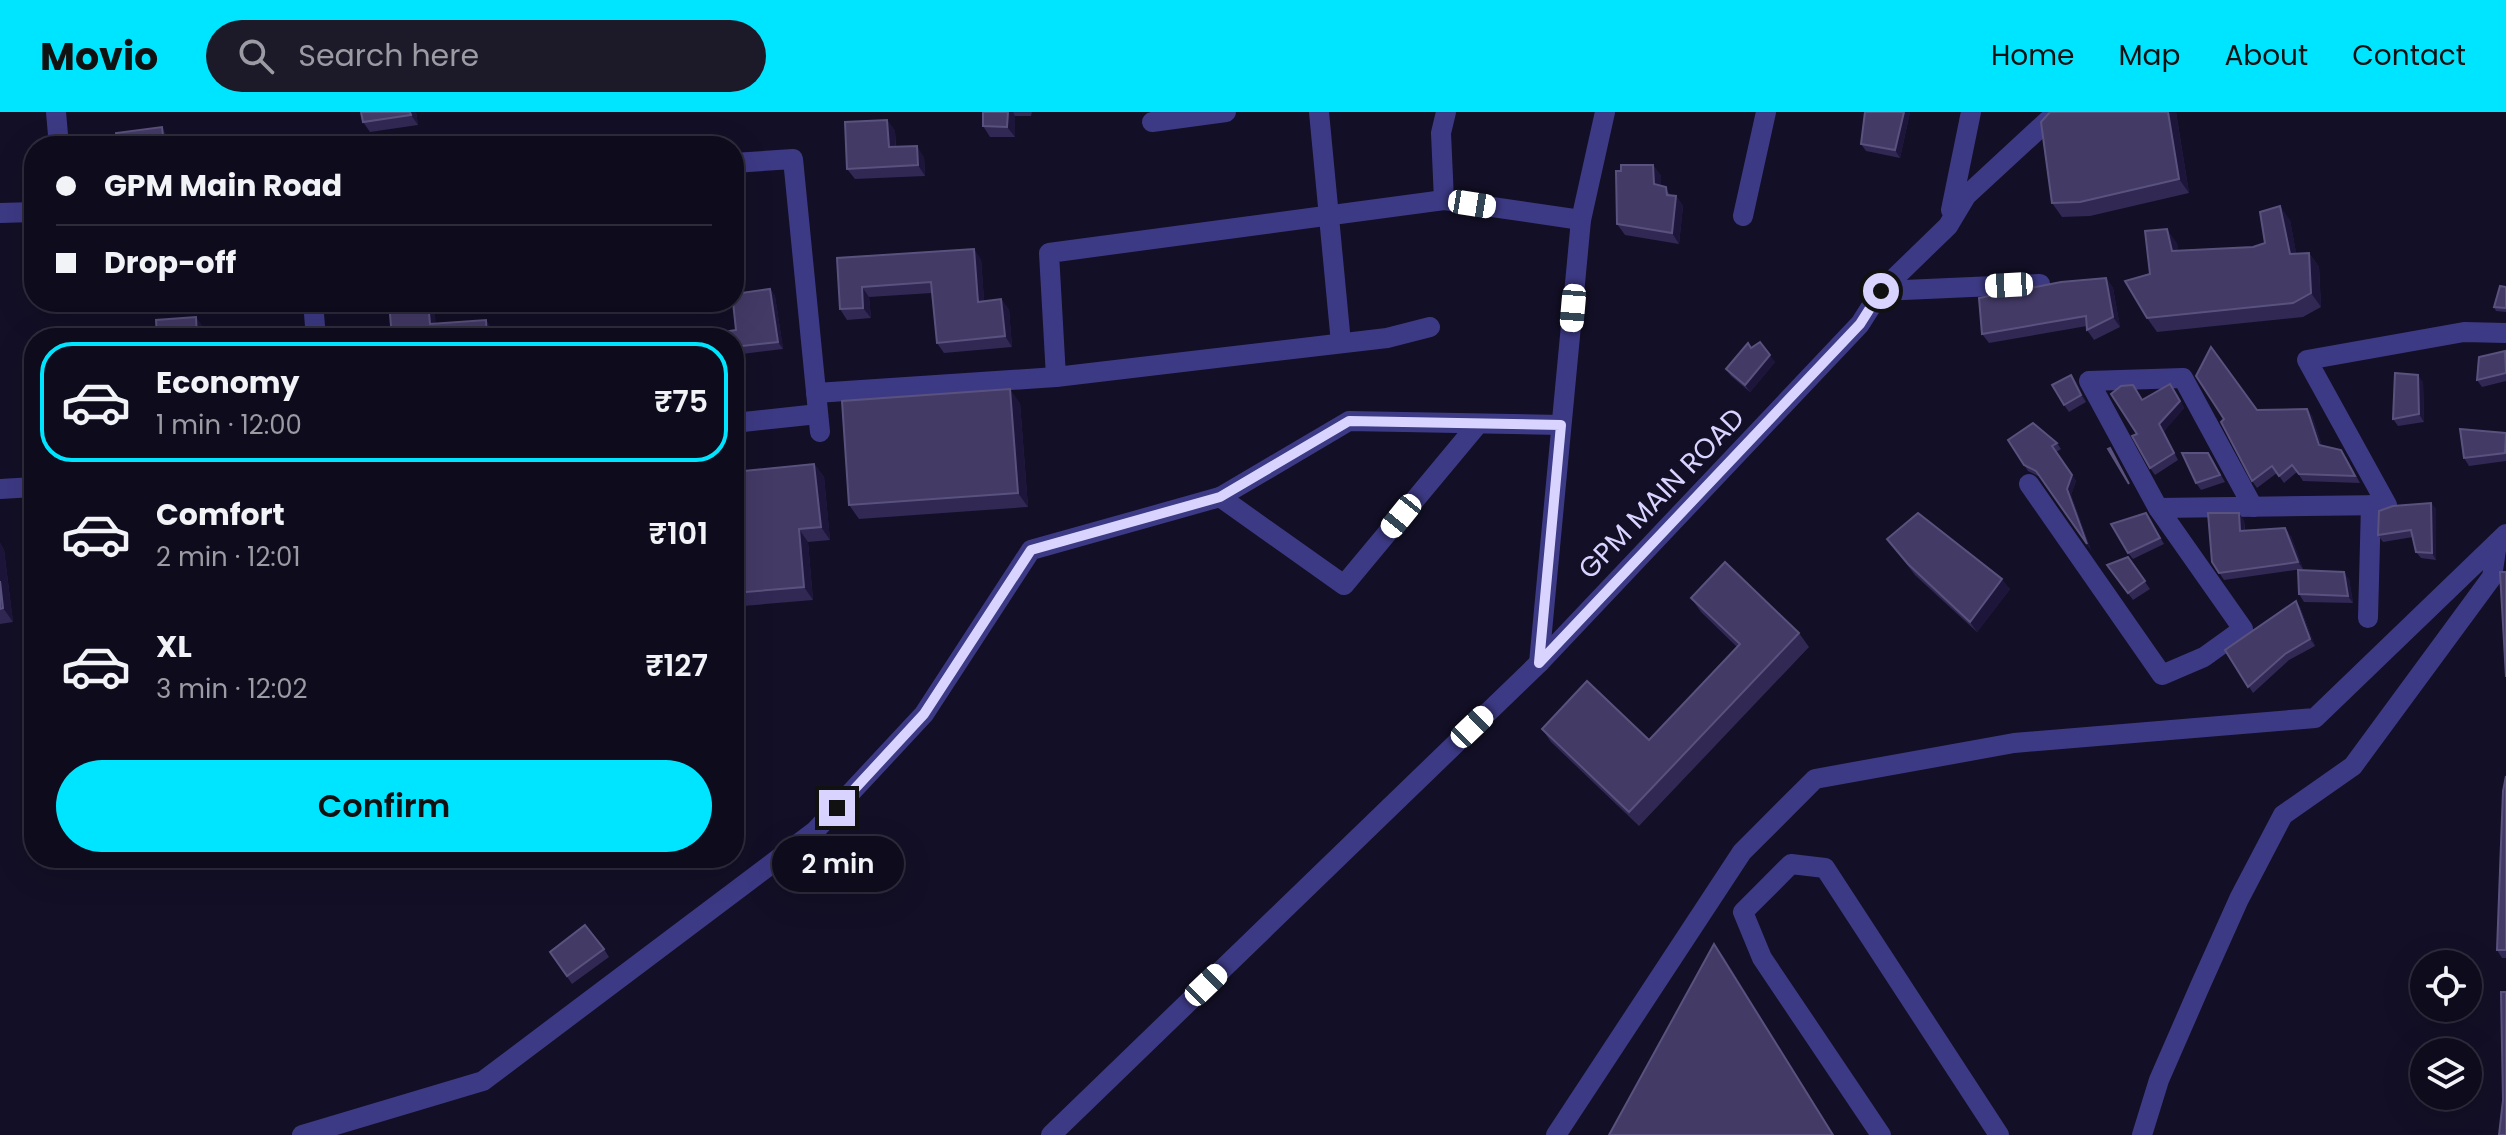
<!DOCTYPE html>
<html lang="en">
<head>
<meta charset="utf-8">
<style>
  :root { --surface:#0e0b1c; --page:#1c1929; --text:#f1f3f6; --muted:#9b9ba3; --line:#2e2b3b; --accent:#00e5ff }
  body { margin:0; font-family:Poppins,sans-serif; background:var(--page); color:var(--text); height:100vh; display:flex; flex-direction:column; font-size:30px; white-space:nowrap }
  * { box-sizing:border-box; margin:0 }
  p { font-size:26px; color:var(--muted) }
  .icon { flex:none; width:44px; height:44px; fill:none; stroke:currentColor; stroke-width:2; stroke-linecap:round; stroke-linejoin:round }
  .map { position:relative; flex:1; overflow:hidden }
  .side { position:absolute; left:24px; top:216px; width:720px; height:540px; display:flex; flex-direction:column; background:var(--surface); border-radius:32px; box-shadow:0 8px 32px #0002,0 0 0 2px var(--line) }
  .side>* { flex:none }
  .guide { position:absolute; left:24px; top:24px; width:720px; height:176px; border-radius:32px; box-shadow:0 8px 32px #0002,0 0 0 2px var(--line); display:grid; align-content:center; height:176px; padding:0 32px; background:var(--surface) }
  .fabs { position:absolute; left:2410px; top:838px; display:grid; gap:16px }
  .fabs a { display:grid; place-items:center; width:72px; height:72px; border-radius:50%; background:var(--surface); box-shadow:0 8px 32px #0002,0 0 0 2px var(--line); font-size:40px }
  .end { position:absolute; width:36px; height:36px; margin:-18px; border:10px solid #d9d4ff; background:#111; box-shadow:0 0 0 4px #111 }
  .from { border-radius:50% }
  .bubble { position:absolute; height:56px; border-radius:28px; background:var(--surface); box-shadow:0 8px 32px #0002,0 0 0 2px var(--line); font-size:26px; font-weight:600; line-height:56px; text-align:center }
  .car { position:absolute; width:24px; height:48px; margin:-24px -12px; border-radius:10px; box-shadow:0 0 6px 2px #0007; background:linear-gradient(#fff 24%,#345 0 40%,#fff 0 76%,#345 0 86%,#fff 0) }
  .guide b { display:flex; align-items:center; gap:28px; height:76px; font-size:30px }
  .guide b+b { border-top:2px solid var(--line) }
  .guide i { width:20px; height:20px; background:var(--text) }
  ul { padding:14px 0 0; list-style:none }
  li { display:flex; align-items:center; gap:24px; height:120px; margin:0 16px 12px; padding:0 16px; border:4px solid transparent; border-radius:32px }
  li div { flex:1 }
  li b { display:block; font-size:30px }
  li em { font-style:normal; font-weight:600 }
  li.active { border-color:var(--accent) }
  li>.icon { width:72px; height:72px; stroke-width:1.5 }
  .primary-button { display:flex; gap:16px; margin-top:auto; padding:16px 32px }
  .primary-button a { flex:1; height:92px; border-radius:48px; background:var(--accent); color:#111; font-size:32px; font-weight:600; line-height:92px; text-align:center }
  header { display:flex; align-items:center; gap:48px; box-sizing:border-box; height:112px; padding:0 40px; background:var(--accent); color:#111 }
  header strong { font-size:38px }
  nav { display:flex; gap:44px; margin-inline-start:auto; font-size:28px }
  .search { width:560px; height:72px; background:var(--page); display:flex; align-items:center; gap:20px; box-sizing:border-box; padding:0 28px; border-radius:44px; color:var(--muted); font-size:30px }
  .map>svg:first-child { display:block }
</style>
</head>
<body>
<header>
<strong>Movio</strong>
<div class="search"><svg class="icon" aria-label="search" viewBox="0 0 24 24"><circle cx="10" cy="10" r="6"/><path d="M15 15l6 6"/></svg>Search here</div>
<nav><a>Home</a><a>Map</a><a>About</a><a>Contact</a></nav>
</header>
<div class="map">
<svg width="2506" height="1023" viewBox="0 0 2506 1023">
  <rect width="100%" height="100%" fill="#130f26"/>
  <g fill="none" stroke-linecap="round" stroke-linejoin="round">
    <g stroke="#3d3a85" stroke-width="20">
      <path d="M56 0 59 34"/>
      <path d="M1319 0 1341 231"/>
      <path d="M1152 10 1226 0"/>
      <path d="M734 51 793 47 820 320"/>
      <path d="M1444 88 1441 21 1446 0"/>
      <path d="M1951 98 1971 0"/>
      <path d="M0 101 34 100"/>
      <path d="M1743 104 1766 0"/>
      <path d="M1881 179 2040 172"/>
      <path d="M313 190 316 226"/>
      <path d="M1430 215 1387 226 1056 265 1049 141 1444 88 1581 108"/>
      <path d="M816 281 1056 265"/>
      <path d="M734 311 818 302"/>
      <path d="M2029 372 2162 563 2204 545 2243 517 2158 396 2387 393 2307 248 2464 220 2506 221"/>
      <path d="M0 377 34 375"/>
      <path d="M1220 385 1349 309 1561 313"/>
      <path d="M2158 396 2089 269 2183 266 2253 395"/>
      <path d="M2368 506 2371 393"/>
      <path d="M1539 551 1581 108 1605 0"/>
      <path d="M302 1023 483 969 815 719 924 602 1031 438 1220 385 1344 473 1478 312"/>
      <path d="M1051 1023 1539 551 1860 212 1881 179 1948 114 1966 84 2057 0"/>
      <path d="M1556 1023 1742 740 1815 667 2014 631 2315 606 2506 422"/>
      <path d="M1881 1023 1762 846 1743 800 1791 752 1825 756 1999 1023"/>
      <path d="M2142 1023 2159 968 2200 874 2239 787 2283 703 2353 654 2492 465 2497 431"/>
    </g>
  </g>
  <g fill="#312854">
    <path d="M416 0 418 13 370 20 363 10Z"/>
    <path d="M983 0H1032L1031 4H1015V25H990L983 14Z"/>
    <path d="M1865 0H1910L1900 46 1866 39 1861 32Z"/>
    <path d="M2176 0 2189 81 2090 104 2062 105 2052 91Z"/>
    <path d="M887 8 895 19 896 35 924 45 925 64 855 67 847 57Z"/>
    <path d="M1653 53 1661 64V74L1672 84H1676L1683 94 1679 132 1625 123 1617 112Z"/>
    <path d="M2290 108 2296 141H2309L2319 155 2321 195 2303 205 2157 220 2147 206 2150 162 2177 131 2178 139 2253 135 2265 131Z"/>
    <path d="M837 146 981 147 984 189 1001 187 1009 198 1012 235 944 241 937 231 932 181 869 185 871 206 847 208 840 197Z"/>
    <path d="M2106 166 2113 176 2120 215 2094 228 2087 218V214L1989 231 1982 222Z"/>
    <path d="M2506 175V200L2496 199 2494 195Z"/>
    <path d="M770 177 775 184 783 237 734 243V226L736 218Z"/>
    <path d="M2506 240V269L2482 275 2477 268Z"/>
    <path d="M1775 250 1750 280 1731 264 1726 257Z"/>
    <path d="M2071 263 2076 270 2086 290 2069 300 2064 293Z"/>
    <path d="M2423 270 2424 310 2398 314 2393 307Z"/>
    <path d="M2175 279 2184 296 2164 319 2178 348 2155 363 2150 356 2137 322 2143 288Z"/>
    <path d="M1020 291 1028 395 859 407 849 393Z"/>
    <path d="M2307 297 2312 304 2322 334 2346 345 2360 371 2303 369 2297 360 2284 371 2277 361 2257 376 2252 369 2257 298Z"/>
    <path d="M2506 321V349L2469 354 2464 346Z"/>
    <path d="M2008 328 2057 331 2061 337 2056 340 2076 369 2071 383 2091 438 2040 365 2028 359Z"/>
    <path d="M2213 349 2225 370 2201 378 2196 371Z"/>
    <path d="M814 352 824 365 830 428 808 430 813 488 743 494 734 481Z"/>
    <path d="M2431 391 2436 397V448L2421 446 2416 440 2413 425 2383 430 2378 423Z"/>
    <path d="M2146 401 2164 432 2133 447 2128 441Z"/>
    <path d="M2244 408 2245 418 2291 424 2303 457 2224 468 2212 450Z"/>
    <path d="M1887 427 2010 477 1977 520 1915 463Z"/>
    <path d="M0 431 4 438 13 510 0 512Z"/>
    <path d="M2128 445 2150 477 2133 488 2107 453Z"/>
    <path d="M2349 467 2353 491 2304 490 2299 482Z"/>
    <path d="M1691 486 1799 521 1809 535 1639 714 1551 630 1542 617 1649 628 1737 535 1701 500Z"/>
    <path d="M2296 489 2300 495 2315 534 2289 548 2253 581 2225 538Z"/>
    <path d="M2506 664V846H2502L2497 838Z"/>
    <path d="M604 837 609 845 572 872 550 840Z"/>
  </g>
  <g fill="#1d163a">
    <path d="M410 0H416L418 13 411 3Z"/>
    <path d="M1008 0H1013L1015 4V25L1007 15Z"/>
    <path d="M1904 0H1910L1900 46 1895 38Z"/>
    <path d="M2168 0H2176L2189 81 2179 67Z"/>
    <path d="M887 8 895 19 896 46 889 35Z"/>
    <path d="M162 15 167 23 169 34H166L164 32Z"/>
    <path d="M917 34 924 45 925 64 918 53Z"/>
    <path d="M1653 53 1661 64V83L1654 72Z"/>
    <path d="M1676 84 1683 94 1679 132 1672 121Z"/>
    <path d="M2280 94 2290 108 2299 156 2290 142Z"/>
    <path d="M2167 117 2177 131 2181 153 2172 139Z"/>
    <path d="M974 137 981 147 985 200 978 190Z"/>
    <path d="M2309 141 2319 155 2321 195 2311 181Z"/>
    <path d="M2106 166 2113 176 2120 215 2113 205Z"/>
    <path d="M862 175 869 185 871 206 863 196Z"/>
    <path d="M770 177 775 184 783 237 778 230Z"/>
    <path d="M1001 187 1009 198 1012 235 1005 224Z"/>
    <path d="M428 190H434L437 223 430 212Z"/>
    <path d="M196 205 204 216V226H197Z"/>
    <path d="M486 208 493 218 494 226H487Z"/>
    <path d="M1770 243 1775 250 1750 280 1745 273Z"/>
    <path d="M2071 263 2076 270 2086 290 2081 283Z"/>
    <path d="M2418 263 2423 270 2424 310 2419 302Z"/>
    <path d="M2170 272 2184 296 2164 319 2178 348 2159 312Z"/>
    <path d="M1010 277 1020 291 1028 395 1018 381Z"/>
    <path d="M2307 297 2312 304 2324 340 2319 333Z"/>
    <path d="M814 352 824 365 830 428 821 415Z"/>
    <path d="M2072 363 2076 369 2071 383 2091 438 2087 432 2067 377Z"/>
    <path d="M2431 391 2436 397V448L2432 441Z"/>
    <path d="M2239 401 2244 408 2245 426 2240 419Z"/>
    <path d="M2285 416 2291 424 2303 457 2298 450Z"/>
    <path d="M799 417 808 430 813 488 804 475Z"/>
    <path d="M0 431 4 438 13 510 3 496 0 469Z"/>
    <path d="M2344 460 2349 467 2353 491 2348 484Z"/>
    <path d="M2002 467 2010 477 1977 520 1970 510Z"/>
    <path d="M2296 489 2300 495 2315 534 2310 527Z"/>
    <path d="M1714 832 1724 845 1834 1023H1833Z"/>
  </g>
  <g fill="#433a66" stroke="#5a527e" stroke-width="2">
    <path d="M361 0H410L411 3 363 10Z"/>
    <path d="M983 0H1008L1007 15 983 14Z"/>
    <path d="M1865 0H1904L1895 38 1861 32Z"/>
    <path d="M2050 0H2168L2179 67 2080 90 2052 91 2041 10Z"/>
    <path d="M887 8 889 35 917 34 918 53 847 57 845 10Z"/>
    <path d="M162 15 164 32 150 34H117L116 21Z"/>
    <path d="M1621 53H1653L1654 72 1666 75 1667 83 1676 84 1672 121 1617 112 1616 59H1621Z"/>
    <path d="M2280 94 2290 142 2309 141 2311 181 2293 191 2147 206 2125 169 2150 162 2145 119 2167 117 2172 139 2253 135 2265 131 2260 100Z"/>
    <path d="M974 137 978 190 1001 187 1005 224 937 231 931 170 862 175 863 196 840 197 837 146Z"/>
    <path d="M2106 166 2113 205 2087 218 2086 204 1982 222 1979 186 2061 170Z"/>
    <path d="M2500 174 2506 175V196L2494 195Z"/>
    <path d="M770 177 778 230 734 235V226H687L736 218 733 190H734V182Z"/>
    <path d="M389 190H428L430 212 486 208 487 226H392Z"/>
    <path d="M196 205 197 226H157L156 208Z"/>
    <path d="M1760 230 1770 243 1745 273 1726 257 1748 231 1751 236Z"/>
    <path d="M2211 235 2257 298 2307 297 2319 333 2341 338 2355 364 2299 362 2292 353 2279 364 2272 354 2252 369 2221 310 2224 307 2196 264Z"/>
    <path d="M2505 239 2506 261 2477 268 2479 245Z"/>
    <path d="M2395 261 2418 263 2419 302 2393 307Z"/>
    <path d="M2071 263 2081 283 2064 293 2052 273Z"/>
    <path d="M2170 272 2180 289 2159 312 2174 341 2150 356 2132 324 2137 322 2111 282 2121 274 2133 273 2142 288Z"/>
    <path d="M1010 277 1018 381 849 393 842 289Z"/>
    <path d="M2033 311 2057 331 2052 334 2072 363 2067 377 2087 432 2036 359 2024 353 2008 328Z"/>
    <path d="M2460 317 2506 321 2505 341 2464 346Z"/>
    <path d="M2110 336 2129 372 2108 337Z"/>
    <path d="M2182 341H2208L2220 363 2196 371Z"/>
    <path d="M814 352 821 415 799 417 804 475 734 481V360Z"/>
    <path d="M2431 391 2432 441 2416 440 2411 418 2378 423 2379 399 2393 394Z"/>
    <path d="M1918 401 2002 467 1970 510 1908 452 1887 427Z"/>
    <path d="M2146 401 2160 426 2128 441 2111 412Z"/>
    <path d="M2208 401H2239L2240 419 2285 416 2298 450 2219 461 2212 450Z"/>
    <path d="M2128 445 2145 469 2128 481 2107 453Z"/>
    <path d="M1725 450 1799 521 1629 700 1542 617 1587 569 1649 628 1740 532 1691 486Z"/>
    <path d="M2298 458 2344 460 2348 484 2299 482Z"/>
    <path d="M2500 460H2506V565Z"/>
    <path d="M0 469 3 496 0 497Z"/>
    <path d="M2296 489 2310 527 2285 542 2248 575 2225 538Z"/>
    <path d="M2506 664V838H2497L2503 679Z"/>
    <path d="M585 813 604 837 567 864 550 840Z"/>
    <path d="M1714 832 1833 1023H1609Z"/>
    <path d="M2501 880H2506V1023H2499L2503 988Z"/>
  </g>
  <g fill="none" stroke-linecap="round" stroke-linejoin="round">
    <path stroke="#d9d4ff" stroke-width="10" d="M837 696 924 602 1031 438 1220 385 1349 309 1561 313 1539 551 1860 212 1881 179"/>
  </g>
  <g text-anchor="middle" stroke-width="6" stroke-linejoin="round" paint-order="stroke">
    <g font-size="28" fill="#d9d4ff" stroke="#130f26">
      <text transform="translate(1661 381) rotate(-46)" y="10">GPM MAIN ROAD</text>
    </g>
  </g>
</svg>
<div class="fabs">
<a><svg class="icon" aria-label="locate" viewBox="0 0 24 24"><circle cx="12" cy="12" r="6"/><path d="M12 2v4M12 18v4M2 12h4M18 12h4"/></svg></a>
<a><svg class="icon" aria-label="layers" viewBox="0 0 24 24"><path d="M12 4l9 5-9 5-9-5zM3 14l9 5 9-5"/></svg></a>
</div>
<i class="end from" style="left:1881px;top:179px"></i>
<i class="end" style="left:837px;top:696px"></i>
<div class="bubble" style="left:772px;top:724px;width:132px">2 min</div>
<i class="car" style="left:1472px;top:92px;rotate:99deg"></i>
<i class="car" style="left:2009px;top:173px;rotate:267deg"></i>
<i class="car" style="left:1573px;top:196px;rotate:185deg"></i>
<i class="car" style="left:1401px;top:404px;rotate:219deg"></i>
<i class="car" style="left:1472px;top:615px;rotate:46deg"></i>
<i class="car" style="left:1206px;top:873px;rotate:46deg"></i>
<div class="guide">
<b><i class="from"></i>GPM Main Road</b>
<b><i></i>Drop-off</b>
</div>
<section class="side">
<ul>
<li class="active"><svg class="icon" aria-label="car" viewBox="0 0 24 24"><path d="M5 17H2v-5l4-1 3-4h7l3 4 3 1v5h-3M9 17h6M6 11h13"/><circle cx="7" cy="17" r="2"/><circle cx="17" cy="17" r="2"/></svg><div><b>Economy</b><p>1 min · 12:00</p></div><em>₹75</em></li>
<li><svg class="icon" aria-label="car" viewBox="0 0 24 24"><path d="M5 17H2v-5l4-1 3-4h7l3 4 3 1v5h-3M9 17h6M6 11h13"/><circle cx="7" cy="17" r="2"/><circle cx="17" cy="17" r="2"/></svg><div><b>Comfort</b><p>2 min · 12:01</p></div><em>₹101</em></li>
<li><svg class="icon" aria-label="car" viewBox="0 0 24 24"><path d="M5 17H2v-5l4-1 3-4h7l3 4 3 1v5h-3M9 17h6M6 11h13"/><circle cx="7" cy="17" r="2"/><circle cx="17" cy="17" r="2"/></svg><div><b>XL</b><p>3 min · 12:02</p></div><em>₹127</em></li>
</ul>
<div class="primary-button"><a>Confirm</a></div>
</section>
</div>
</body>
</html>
